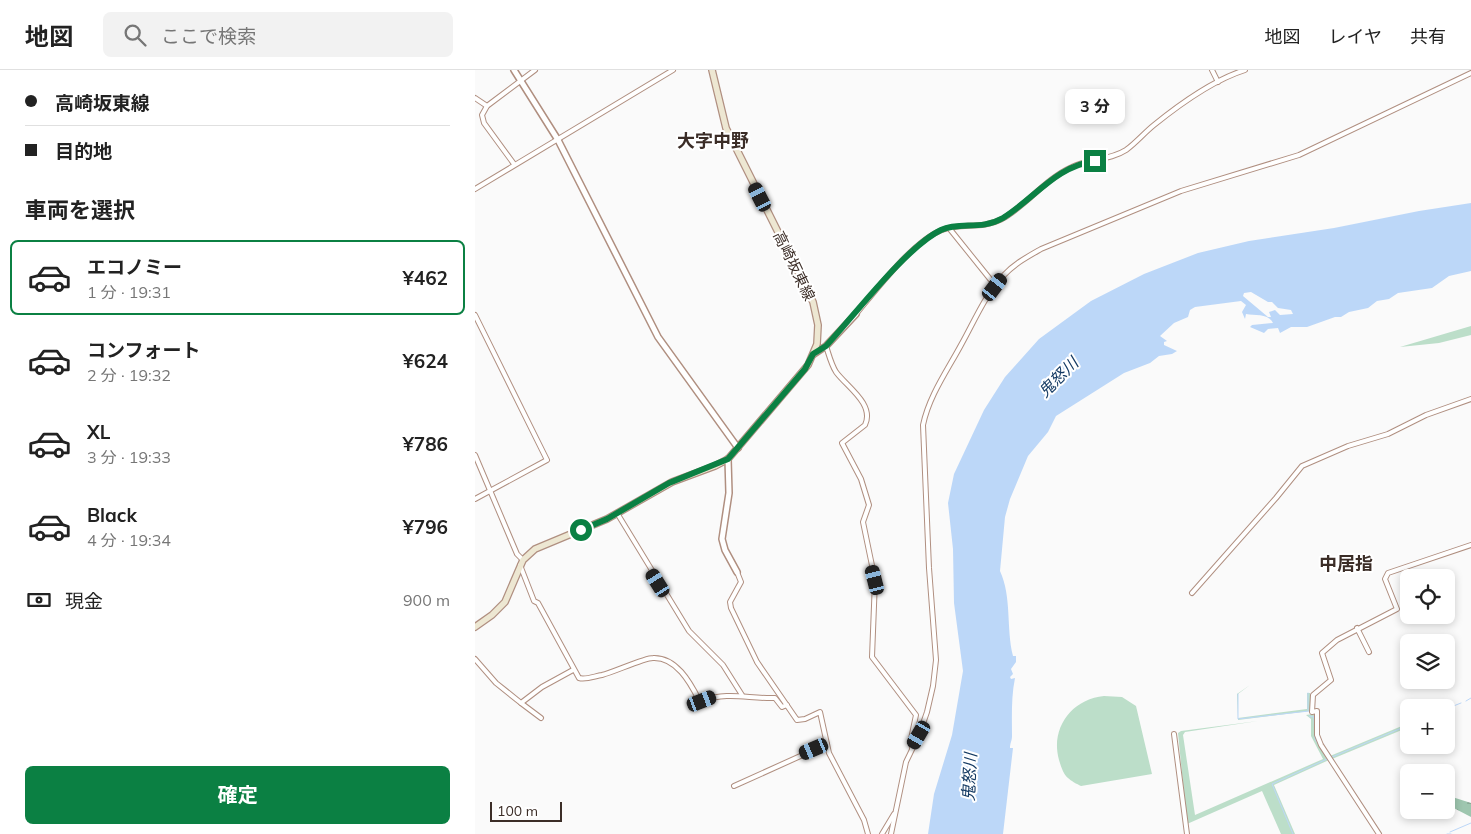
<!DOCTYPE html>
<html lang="ja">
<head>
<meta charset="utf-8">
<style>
  :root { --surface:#fff; --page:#f2f2f2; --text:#222; --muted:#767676; --line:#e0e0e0; --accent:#0b8043 }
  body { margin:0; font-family:Mulish,"Noto Sans JP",sans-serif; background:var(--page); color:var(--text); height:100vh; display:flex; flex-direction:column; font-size:19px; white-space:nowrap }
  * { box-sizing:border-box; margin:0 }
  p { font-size:16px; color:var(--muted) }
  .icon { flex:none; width:28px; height:28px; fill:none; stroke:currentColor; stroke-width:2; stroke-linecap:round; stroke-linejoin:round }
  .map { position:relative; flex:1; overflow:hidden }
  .sheet { display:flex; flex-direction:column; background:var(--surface); width:475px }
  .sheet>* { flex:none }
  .guide { display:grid; align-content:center; height:110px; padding:0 25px; background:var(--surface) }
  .buttons { position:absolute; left:925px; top:499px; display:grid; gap:10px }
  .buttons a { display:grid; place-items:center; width:55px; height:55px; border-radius:8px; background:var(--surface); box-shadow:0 2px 8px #0003; font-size:25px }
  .scale { position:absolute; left:15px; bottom:12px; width:72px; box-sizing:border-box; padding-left:5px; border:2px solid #3b2d27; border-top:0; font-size:14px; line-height:18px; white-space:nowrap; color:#3b2d27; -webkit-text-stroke:4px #fff; paint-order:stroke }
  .end { position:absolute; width:22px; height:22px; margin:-11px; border:6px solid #0b8043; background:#fff; box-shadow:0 0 0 2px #fff }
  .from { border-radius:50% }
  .bubble { position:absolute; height:35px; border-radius:8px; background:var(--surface); box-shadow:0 2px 8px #0003; font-size:16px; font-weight:700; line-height:35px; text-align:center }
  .car { position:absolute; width:15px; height:30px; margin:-15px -8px; border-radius:6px; box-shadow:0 0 4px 1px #0007; background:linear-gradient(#222 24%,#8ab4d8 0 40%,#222 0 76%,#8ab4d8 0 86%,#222 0) }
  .guide b { display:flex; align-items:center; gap:18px; height:48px; font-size:19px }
  .guide b+b { border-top:1px solid var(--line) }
  .guide i { width:12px; height:12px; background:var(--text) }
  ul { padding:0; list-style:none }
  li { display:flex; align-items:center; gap:15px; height:75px; margin:0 10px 8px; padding:0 15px; border:2px solid transparent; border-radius:8px }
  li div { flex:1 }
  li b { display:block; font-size:19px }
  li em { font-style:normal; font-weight:700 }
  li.active { border-color:var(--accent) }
  li>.icon { width:45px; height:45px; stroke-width:1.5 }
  h2 { padding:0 25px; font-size:22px; line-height:60px }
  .pay { display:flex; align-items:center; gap:12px; height:55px; padding:0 25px; font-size:19px }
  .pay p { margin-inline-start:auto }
  .button { display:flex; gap:10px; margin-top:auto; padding:10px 25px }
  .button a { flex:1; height:58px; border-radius:8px; background:var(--accent); color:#fff; font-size:20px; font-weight:700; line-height:58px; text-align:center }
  header { display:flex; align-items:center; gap:30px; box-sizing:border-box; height:70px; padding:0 25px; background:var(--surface); border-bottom:1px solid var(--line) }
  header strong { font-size:24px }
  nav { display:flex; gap:28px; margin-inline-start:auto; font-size:18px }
  .search { width:350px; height:45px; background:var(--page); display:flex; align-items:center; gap:12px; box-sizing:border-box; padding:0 18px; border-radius:8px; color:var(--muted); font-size:19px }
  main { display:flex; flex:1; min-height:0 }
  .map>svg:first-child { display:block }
</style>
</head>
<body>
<header>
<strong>地図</strong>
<div class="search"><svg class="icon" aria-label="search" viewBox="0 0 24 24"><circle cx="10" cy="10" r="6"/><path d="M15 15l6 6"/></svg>ここで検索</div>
<nav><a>地図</a><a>レイヤ</a><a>共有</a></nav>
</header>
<main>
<section class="sheet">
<div class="guide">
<b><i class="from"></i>高崎坂東線</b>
<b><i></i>目的地</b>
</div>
<h2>車両を選択</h2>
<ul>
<li class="active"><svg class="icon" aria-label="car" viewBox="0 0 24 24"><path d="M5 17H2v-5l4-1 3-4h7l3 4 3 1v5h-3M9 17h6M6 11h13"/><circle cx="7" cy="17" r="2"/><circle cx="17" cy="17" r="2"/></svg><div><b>エコノミー</b><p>1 分 · 19:31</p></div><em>¥462</em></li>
<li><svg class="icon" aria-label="car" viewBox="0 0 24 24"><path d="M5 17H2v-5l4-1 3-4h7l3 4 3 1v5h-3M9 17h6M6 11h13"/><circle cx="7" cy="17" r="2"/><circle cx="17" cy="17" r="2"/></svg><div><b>コンフォート</b><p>2 分 · 19:32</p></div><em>¥624</em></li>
<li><svg class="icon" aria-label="car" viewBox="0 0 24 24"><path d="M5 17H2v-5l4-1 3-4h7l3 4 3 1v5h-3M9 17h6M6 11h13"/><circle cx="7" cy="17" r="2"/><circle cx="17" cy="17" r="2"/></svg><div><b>XL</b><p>3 分 · 19:33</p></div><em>¥786</em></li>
<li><svg class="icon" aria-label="car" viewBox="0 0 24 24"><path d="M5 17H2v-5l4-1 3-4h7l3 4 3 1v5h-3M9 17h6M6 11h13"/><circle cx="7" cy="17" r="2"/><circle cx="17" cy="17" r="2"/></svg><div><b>Black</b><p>4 分 · 19:34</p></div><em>¥796</em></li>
</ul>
<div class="pay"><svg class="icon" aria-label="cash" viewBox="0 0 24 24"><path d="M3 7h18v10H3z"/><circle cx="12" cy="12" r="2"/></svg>現金<p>900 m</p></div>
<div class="button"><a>確定</a></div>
</section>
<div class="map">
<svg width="996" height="764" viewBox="0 0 996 764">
  <defs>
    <pattern id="forest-firs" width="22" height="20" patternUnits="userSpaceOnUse" patternTransform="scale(1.25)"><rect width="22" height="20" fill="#9ec6af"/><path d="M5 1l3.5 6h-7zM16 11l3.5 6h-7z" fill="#82a18e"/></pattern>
  </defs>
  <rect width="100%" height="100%" fill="#fafafa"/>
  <g fill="#bcdec9">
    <path d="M996 256V265L964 273 925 277Z"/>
    <path d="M775 615 763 624V648L832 639V623H835V641L763 650 762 624Z"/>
    <path d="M629 626 647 627 661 636 677 704 606 716C602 714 596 711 593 708 588 704 586 696 584 690 575 658 597 629 629 626Z"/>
    <path d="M837 644 841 645V668L854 690 799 715 820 764H806L787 721 712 754 703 663 706 661 783 651 710 662 708 665 720 745 848 689 836 666V649L831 645Z"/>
    <path d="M934 653V657L857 689 855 686Z"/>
  </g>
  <path fill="url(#forest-firs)" d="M971 725 996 733V747L971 734Z"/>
  <path fill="#bcd7f8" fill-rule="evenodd" d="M996 133V201L974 206 957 218 923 223 914 229 902 231 893 238 874 242 866 247H860L832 257H816L805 263 803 258 793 259 789 263 775 257 777 255 798 253C793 243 780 246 771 244L770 249 767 242 771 235 766 231 720 237 715 240 713 247 699 253 685 266 692 271 689 272V275L702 281 697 284 684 286 675 293 649 303 581 346 573 362 553 386 535 429 530 447 525 501C537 527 531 558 538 586H541V592L536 599 538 604 535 607 536 609 540 608C536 627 537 649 537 666 537 671 535 673 535 678H538L528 764H453L459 724 477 665 488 601 479 533 478 479 473 433 479 404 509 340 530 307 564 269 616 231 669 204 723 183 774 171 859 158 944 141ZM776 222 793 232H797L803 238 816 240 818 244 805 245 800 240 794 242 796 247H793L768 226 769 223Z"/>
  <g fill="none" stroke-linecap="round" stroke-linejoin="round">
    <g stroke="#bcd7f8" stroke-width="1">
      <path d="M833 623V640"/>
      <path d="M763 624V649L834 641"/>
      <path d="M991 631 996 628"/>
      <path d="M971 639 986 633"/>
      <path d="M857 687 934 655"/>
      <path d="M975 762 996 753"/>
      <path d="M818 764 797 714 852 689 840 669 839 647 834 646"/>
      <path d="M972 764H976"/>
    </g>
    <defs>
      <g id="minor">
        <path d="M737 0 743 12"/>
        <path d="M0 28 12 36"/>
        <path d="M39 94 9 53 7 45 12 36 60 0"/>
        <path d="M0 119 198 0"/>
        <path d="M474 158 515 209"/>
        <path d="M381 244C401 220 439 170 467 160 487 152 506 160 527 149 552 135 570 109 597 97 614 88 634 91 651 80 661 73 669 63 679 55 705 34 738 10 770 0"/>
        <path d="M0 245 72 390 0 429"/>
        <path d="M351 276C354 285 356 294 361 302 371 316 400 334 390 355L367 373 386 409 394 435 388 452 400 510 397 587 441 645 436 669 437 678"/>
        <path d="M0 385 42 484 48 490"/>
        <path d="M142 443 214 561 248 595 267 625"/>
        <path d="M45 495 59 531 63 533 104 608C111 610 120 606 127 605 139 602 169 588 178 588 201 587 215 612 224 630L227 631C254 621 273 629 300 628L307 637 312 635"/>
        <path d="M262 502 266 512 255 532 256 538 282 592 322 650 330 649 345 642 352 674"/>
        <path d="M717 523 801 428 827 396 873 376 913 364 951 345 996 329"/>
        <path d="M882 558 894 582"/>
        <path d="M0 589 21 613 46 633 67 617 98 600"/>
        <path d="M46 633 66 648"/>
        <path d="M699 664 712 764"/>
        <path d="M259 716 352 674 354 683 389 750 393 764"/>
        <path d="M407 764 419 744"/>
        <path d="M416 764 431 692 444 665 452 642 458 616 461 590 454 498 448 355C454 326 472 301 486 275 499 252 510 225 528 206 539 194 552 187 566 179L706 121 824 85 996 3"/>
        <path d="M904 764 846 675 842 665V641L837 642 838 625 856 610 847 583 862 570 922 539 910 509 913 503 996 475"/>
      </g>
      <g id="tertiary">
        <path d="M39 0 83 70 183 267 263 378"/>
        <path d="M339 284 351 276 381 244"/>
        <path d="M253 389 254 423 247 469 250 480 262 502"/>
      </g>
      <path id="secondary" d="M0 557 17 545 30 532 48 490 60 479 132 449 197 412 240 396 253 389 333 295 342 274 343 255 338 232 251 58 237 0"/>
    </defs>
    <use href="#minor" stroke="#b08f80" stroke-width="6"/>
    <use href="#tertiary" stroke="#b08f80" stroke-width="8"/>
    <use href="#secondary" stroke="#b08f80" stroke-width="8"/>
    <use href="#minor" stroke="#fff" stroke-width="4"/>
    <use href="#tertiary" stroke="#fff" stroke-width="5"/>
    <use href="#secondary" stroke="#ede7d2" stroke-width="5.5"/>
  </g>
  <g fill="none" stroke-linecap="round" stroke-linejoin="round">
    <path stroke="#0b8043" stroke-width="6" d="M106 460 132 449 194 413 253 389 330 299 338 284 351 276C378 247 432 176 466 160 486 151 505 161 528 148 560 128 581 96 620 91"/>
  </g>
  <g text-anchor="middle" stroke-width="4" stroke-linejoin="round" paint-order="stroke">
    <g font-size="15" fill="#3b2d27" stroke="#fff">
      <text transform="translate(319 196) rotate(64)" y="5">高崎坂東線</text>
    </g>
    <g font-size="16" font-style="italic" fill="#143a63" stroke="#fff">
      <text transform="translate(583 307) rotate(-45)" y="6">鬼怒川</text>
      <text transform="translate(494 707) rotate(-87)" y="6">鬼怒川</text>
    </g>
    <g font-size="18" font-weight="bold" fill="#3b2d27" stroke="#fff">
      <text x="238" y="77">大字中野</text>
      <text x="871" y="500">中居指</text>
    </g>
  </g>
</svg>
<div class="buttons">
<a><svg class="icon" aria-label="locate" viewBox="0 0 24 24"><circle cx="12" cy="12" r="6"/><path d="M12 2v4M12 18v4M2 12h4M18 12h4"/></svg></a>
<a><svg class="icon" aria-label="layers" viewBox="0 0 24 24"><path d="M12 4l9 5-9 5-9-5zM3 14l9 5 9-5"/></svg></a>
<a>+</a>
<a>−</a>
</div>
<div class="scale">100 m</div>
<i class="end from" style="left:106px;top:460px"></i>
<i class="end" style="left:620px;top:91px"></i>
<div class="bubble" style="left:590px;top:19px;width:60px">3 分</div>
<i class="car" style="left:285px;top:127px;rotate:333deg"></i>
<i class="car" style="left:520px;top:217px;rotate:37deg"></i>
<i class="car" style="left:400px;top:510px;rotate:346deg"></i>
<i class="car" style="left:183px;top:513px;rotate:328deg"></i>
<i class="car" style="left:227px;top:631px;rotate:69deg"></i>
<i class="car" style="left:444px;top:665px;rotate:210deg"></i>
<i class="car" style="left:339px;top:679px;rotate:247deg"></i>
</div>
</main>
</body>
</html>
